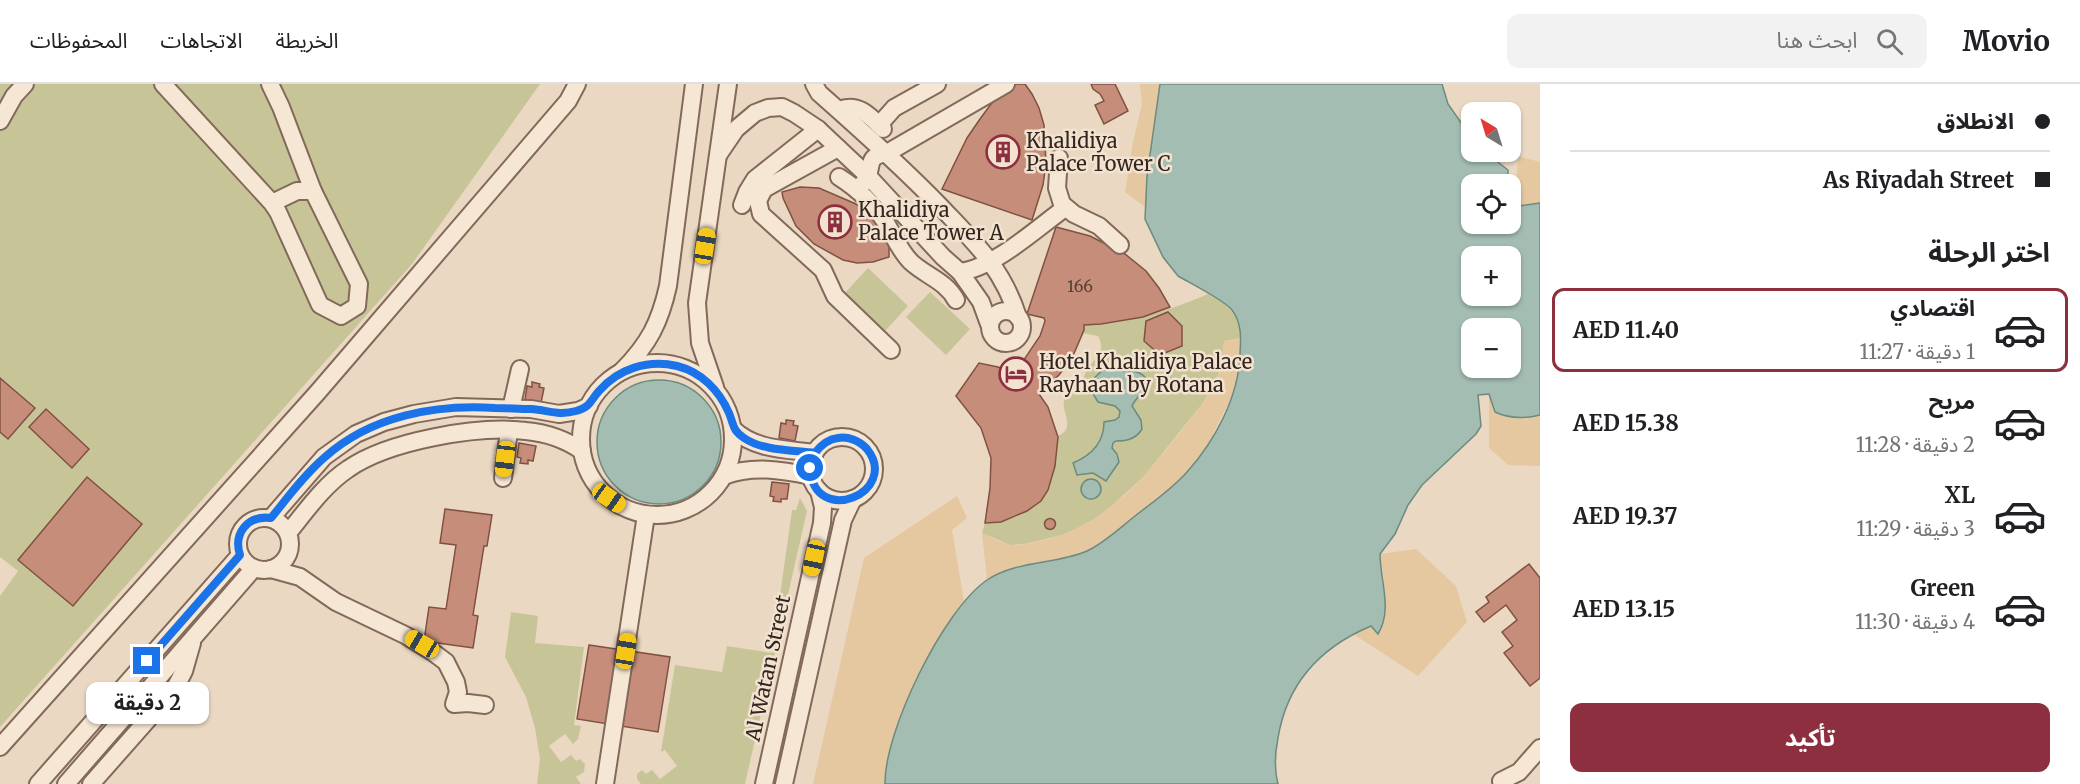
<!DOCTYPE html>
<html lang="ar">
<head>
<meta charset="utf-8">
<style>
  :root { --surface:#fff; --page:#f2f2f2; --text:#202124; --muted:#757577; --line:#e0e0e0; --accent:#8d2f3e }
  body { margin:0; font-family:Merriweather,"Noto Sans Arabic",serif; background:var(--page); color:var(--text); direction:rtl; height:100vh; display:flex; flex-direction:column; font-size:22px; white-space:nowrap }
  * { box-sizing:border-box; margin:0 }
  p { font-size:20px; color:var(--muted) }
  .icon { flex:none; width:33px; height:33px; fill:none; stroke:currentColor; stroke-width:2; stroke-linecap:round; stroke-linejoin:round }
  .map { position:relative; flex:1; overflow:hidden; direction:ltr }
  .side { display:flex; flex-direction:column; background:var(--surface); width:540px }
  .side>* { flex:none }
  .hud { display:grid; align-content:center; height:132px; padding:0 30px; background:var(--surface) }
  .needle { width:39px; rotate:322deg }
  .tools { position:absolute; left:1461px; top:18px; display:grid; gap:12px }
  .tools a { display:grid; place-items:center; width:60px; height:60px; border-radius:12px; background:var(--surface); box-shadow:0 2px 4px #0004; font-size:30px }
  .end { position:absolute; width:27px; height:27px; margin:-14px; border:8px solid #1a73e8; background:#fff; box-shadow:0 0 0 3px #fff }
  .from { border-radius:50% }
  .bubble { position:absolute; height:42px; border-radius:12px; background:var(--surface); box-shadow:0 2px 4px #0004; font-size:20px; font-weight:700; line-height:42px; text-align:center; direction:rtl }
  .car { position:absolute; width:18px; height:36px; margin:-18px -9px; border-radius:8px; box-shadow:0 0 4px 2px #0007; background:linear-gradient(#f5c518 24%,#345 0 40%,#f5c518 0 76%,#345 0 86%,#f5c518 0) }
  .hud b { display:flex; align-items:center; gap:21px; height:57px; font-size:22px }
  .hud b+b { border-top:2px solid var(--line) }
  .hud i { width:15px; height:15px; background:var(--text) }
  ul { padding:0; list-style:none }
  li { display:flex; align-items:center; gap:18px; height:84px; margin:0 12px 9px; padding:0 18px; border:3px solid transparent; border-radius:12px }
  li div { flex:1 }
  li b { display:block; font-size:22px }
  li em { font-style:normal; font-weight:700 }
  li.on { border-color:var(--accent) }
  li>.icon { width:54px; height:54px; stroke-width:1.5 }
  h2 { padding:0 30px; font-size:27px; line-height:72px }
  .button { display:flex; gap:12px; margin-top:auto; padding:12px 30px }
  .button a { flex:1; height:69px; border-radius:12px; background:var(--accent); color:#fff; font-size:24px; font-weight:700; line-height:69px; text-align:center }
  header { display:flex; align-items:center; gap:36px; box-sizing:border-box; height:84px; padding:0 30px; background:var(--surface); border-bottom:2px solid var(--line) }
  header strong { font-size:28px }
  nav { display:flex; gap:33px; margin-inline-start:auto; font-size:21px }
  .search { width:420px; height:54px; background:var(--page); display:flex; align-items:center; gap:15px; box-sizing:border-box; padding:0 21px; border-radius:12px; color:var(--muted); font-size:22px }
  main { display:flex; flex:1; min-height:0 }
  .map>svg:first-child { display:block }
</style>
</head>
<body>
<header>
<strong>Movio</strong>
<div class="search"><svg class="icon" aria-label="search" viewBox="0 0 24 24"><circle cx="10" cy="10" r="6"/><path d="M15 15l6 6"/></svg>ابحث هنا</div>
<nav><a>الخريطة</a><a>الاتجاهات</a><a>المحفوظات</a></nav>
</header>
<main>
<section class="side">
<div class="hud">
<b><i class="from"></i>الانطلاق</b>
<b><i></i>As Riyadah Street</b>
</div>
<h2>اختر الرحلة</h2>
<ul>
<li class="on"><svg class="icon" aria-label="car" viewBox="0 0 24 24"><path d="M5 17H2v-5l4-1 3-4h7l3 4 3 1v5h-3M9 17h6M6 11h13"/><circle cx="7" cy="17" r="2"/><circle cx="17" cy="17" r="2"/></svg><div><b>اقتصادي</b><p>1 دقيقة · 11:27</p></div><em>AED 11.40</em></li>
<li><svg class="icon" aria-label="car" viewBox="0 0 24 24"><path d="M5 17H2v-5l4-1 3-4h7l3 4 3 1v5h-3M9 17h6M6 11h13"/><circle cx="7" cy="17" r="2"/><circle cx="17" cy="17" r="2"/></svg><div><b>مريح</b><p>2 دقيقة · 11:28</p></div><em>AED 15.38</em></li>
<li><svg class="icon" aria-label="car" viewBox="0 0 24 24"><path d="M5 17H2v-5l4-1 3-4h7l3 4 3 1v5h-3M9 17h6M6 11h13"/><circle cx="7" cy="17" r="2"/><circle cx="17" cy="17" r="2"/></svg><div><b>XL</b><p>3 دقيقة · 11:29</p></div><em>AED 19.37</em></li>
<li><svg class="icon" aria-label="car" viewBox="0 0 24 24"><path d="M5 17H2v-5l4-1 3-4h7l3 4 3 1v5h-3M9 17h6M6 11h13"/><circle cx="7" cy="17" r="2"/><circle cx="17" cy="17" r="2"/></svg><div><b>Green</b><p>4 دقيقة · 11:30</p></div><em>AED 13.15</em></li>
</ul>
<div class="button"><a>تأكيد</a></div>
</section>
<div class="map">
<svg width="1540" height="700" viewBox="0 0 1540 700">
  <rect width="100%" height="100%" fill="#ead8c2"/>
  <g fill="#c7c597">
    <path d="M0 0H540L412 180 0 643V512L18 487 0 473Z"/>
    <path d="M868 184 908 222 884 248 844 210Z"/>
    <path d="M930 208 970 245 946 271 906 233Z"/>
    <path d="M1208 210C1230 224 1237 226 1241 254L1224 257 1222 277 1218 291 1203 319 1145 391 1114 420 1094 436 1066 450 1025 460 1010 461 982 449 985 439C1042 435 1055 405 1058 352 1080 342 1054 323 1068 309 1071 306 1077 304 1080 302 1084 296 1084 288 1089 283 1097 272 1106 266 1098 252L1083 249 1084 241C1128 240 1168 227 1208 210Z"/>
    <path d="M800 414 807 427 745 700H641L637 695V690L642 686 646 690 652 686 660 695 677 682 665 666 661 668 675 581 722 588 727 562 772 569 792 426H796Z"/>
    <path d="M511 528 538 532 535 559 584 563 574 641 581 642 578 655 573 660 565 650 549 662 561 678 571 671 576 677 580 675 585 680 584 688 576 693 581 700H537L540 675 535 644 526 613 505 573Z"/>
  </g>
  <g fill="#e5c8a0">
    <path d="M1140 0H1160L1145 123 1125 108 1133 58 1142 20Z"/>
    <path d="M1518 72 1540 78V119L1527 120 1515 123Z"/>
    <path d="M1241 254 1239 287 1233 310 1206 364 1186 389 1162 411 1115 448 1087 467 1062 474 1017 482 987 496 982 449C991 453 1003 460 1012 461 1023 462 1034 458 1044 456 1105 441 1141 397 1179 350 1193 332 1211 311 1219 289 1223 278 1223 268 1224 257Z"/>
    <path d="M1489 310 1495 328 1526 335 1540 331V382L1508 381 1489 364Z"/>
    <path d="M957 412 967 434 952 446 964 517C930 562 904 613 891 668 888 679 885 689 885 700H813L864 474Z"/>
    <path d="M1416 465 1456 502 1467 538 1418 592 1353 550 1372 542 1385 532 1384 496 1380 470Z"/>
  </g>
  <g fill="#a4bdb2" stroke="#6c8a7e" stroke-width="1.5" fill-rule="evenodd">
    <path d="M1160 0H1442L1448 20 1471 53 1472 68H1485L1508 86V100H1472V140H1510L1511 123 1540 119V331C1524 335 1510 335 1495 328L1489 310 1478 311 1481 342 1476 350 1422 401 1408 421 1395 450 1380 470C1380 496 1393 526 1378 550L1371 542C1321 563 1287 599 1278 654 1275 669 1274 685 1278 700H885C884 648 943 526 987 496 1017 476 1054 481 1087 467 1104 459 1120 444 1135 432 1153 418 1172 405 1187 388 1215 357 1239 312 1240 270 1241 255 1242 239 1232 226 1224 216 1190 199 1178 192L1163 173 1145 135 1147 92ZM1472 172H1510V212H1472ZM1472 244H1510V284H1472Z"/>
    <path d="M1109 285C1123 290 1139 282 1147 296 1145 308 1137 312 1132 322L1141 336 1142 345C1136 355 1127 357 1116 357L1113 359 1112 364 1117 370 1119 378 1106 397 1093 389 1077 391 1073 379C1092 371 1104 359 1104 338L1115 336 1119 333 1120 327 1115 322 1098 318 1092 308 1093 295 1103 286Z"/>
    <circle cx="659" cy="358" r="62"/>
    <circle cx="1091" cy="405" r="10"/>
  </g>
  <g fill="#c68e7a" stroke="#805142" stroke-width="1.5">
    <path d="M1015 0H1025L1032 10 1039 24 1044 41 1046 80 1043 101 1032 136 942 105 967 54 980 35 994 16Z"/>
    <path d="M1091 0H1115L1128 27 1104 40 1095 21 1104 17 1100 10 1093 5Z"/>
    <path d="M800 103 819 104 856 120 873 133 889 160V173L873 178 857 179 843 176 814 160 796 142 783 114 782 108Z"/>
    <path d="M1056 143 1090 152 1125 170 1146 187 1159 204 1170 223 1143 233 1101 240 1084 241V246L1072 274 1059 291 1039 310 1048 323 1058 353 1055 382 1048 406 1041 417 1027 427 1001 438 985 439 990 404 991 374 981 344 956 312 979 279 998 283 1015 289 1040 252 1045 237 1044 234 1027 230Z"/>
    <path d="M1168 228 1182 242V262L1160 271 1144 257 1146 237Z"/>
    <path d="M0 294 35 324 8 355 0 348Z"/>
    <path d="M532 298 540 300 539 303 544 304 541 319 525 316 527 302 532 303Z"/>
    <path d="M46 325 89 365 72 384 29 343Z"/>
    <path d="M786 336 794 337 793 341 798 342 795 357 779 354 781 339 786 340Z"/>
    <path d="M519 359 536 362 533 377 528 376V380L520 379 521 374 517 373Z"/>
    <path d="M87 393 142 440 73 522 18 476Z"/>
    <path d="M772 398 789 400 787 415H781V418L773 417 774 413 770 412Z"/>
    <path d="M445 425 492 431 487 462H484L473 531 478 532 473 564 424 557 429 523 446 525 456 461 440 459Z"/>
    <circle cx="1050" cy="440" r="5.5"/>
    <path d="M1529 480 1540 494V594L1530 602 1504 569 1513 562 1502 548 1517 536 1506 521 1484 538 1476 528 1489 518 1486 513Z"/>
    <path d="M589 561 670 573 658 648 577 635Z"/>
  </g>
  <g fill="none" stroke-linecap="round" stroke-linejoin="round">
    <defs>
      <g id="minor">
        <path d="M163 0 272 119 278 128 320 221 341 232 357 222 359 200 313 107H297L272 119"/>
        <path d="M270 0 281 23 313 107"/>
        <path d="M814 0 819 9C861 46 901 82 940 122 975 159 1002 183 1018 233"/>
        <path d="M839 26C858 18 870 32 883 45"/>
        <path d="M0 37 14 12 25 0"/>
        <path d="M879 41 894 24 937 0"/>
        <path d="M838 64 764 105 758 117 761 130 823 186 835 212 891 266"/>
        <path d="M719 70 736 45 755 29 768 24 782 23 794 29 818 45 868 92 943 173 960 188 981 218 989 240"/>
        <path d="M1059 74 1057 104 1062 120 1074 130 1099 142 1120 161"/>
        <path d="M839 93C858 105 874 120 886 139 894 152 899 166 911 178 926 192 946 197 956 216"/>
        <path d="M857 106C860 102 865 98 867 94 873 81 866 72 887 69L1006 0"/>
        <path d="M742 121 747 108 755 95 818 45"/>
        <path d="M960 188C994 184 1037 144 1065 124"/>
        <circle cx="1006" cy="243" r="16"/>
        <circle cx="657" cy="355" r="76"/>
        <path d="M622 287C649 260 660 238 668 202L694 0"/>
        <path d="M715 303 700 259 697 219 728 0"/>
        <path d="M511 325 520 285"/>
        <path d="M733 345C755 366 786 365 815 369"/>
        <circle cx="842" cy="385" r="32"/>
        <path d="M724 392C752 381 782 386 811 392"/>
        <path d="M503 394 509 346"/>
        <circle cx="264" cy="460" r="26"/>
        <path d="M271 434 324 373 356 350 384 338 414 330 456 323 531 325 559 330 578 327 589 322"/>
        <path d="M288 449C306 427 324 401 348 385 388 357 478 341 526 347 547 349 565 355 582 367"/>
        <path d="M271 485 300 493 336 518 405 551 434 569 446 578 456 598 458 608 454 620 468 619 485 621"/>
        <path d="M0 663 317 309 568 17 577 0"/>
        <path d="M1501 697 1519 688 1540 664"/>
        <path d="M38 700 240 471"/>
        <path d="M66 700 254 484"/>
        <path d="M91 700 174 606 184 587 192 559"/>
        <path d="M605 700 646 431"/>
        <path d="M764 700 822 439 823 423 819 407"/>
        <path d="M784 700 843 436 853 415"/>
      </g>
    </defs>
    <use href="#minor" stroke="#83695a" stroke-width="20"/>
    <use href="#minor" stroke="#f6e7d4" stroke-width="16"/>
  </g>
  <g fill="none" stroke-linecap="round" stroke-linejoin="round">
    <path stroke="#1a73e8" stroke-width="8" d="M147 577 240 471C233 449 248 431 271 434 288 413 305 390 325 373 371 332 435 320 495 324 507 324 519 325 531 325 548 326 558 332 576 327 591 323 590 317 599 307 618 285 648 275 677 282 701 288 719 306 729 329 734 341 732 346 744 354 763 367 793 366 815 369 821 361 828 355 838 354 848 352 860 357 867 365 901 408 814 445 810 384"/>
  </g>
  <defs>
    <symbol id="building-ring" viewBox="-11 -11 22 22"><circle r="9.5" fill="#f2e3d1" stroke="#8d2f3e" stroke-width="1.5"/><path d="M-4-6H4V6H1V3H-1V6H-4ZM-2.5-4.3h1.7v1.8h-1.7ZM.8-4.3h1.7v1.8H.8ZM-2.5-1h1.7V.8h-1.7ZM.8-1h1.7V.8H.8Z" fill="#8d2f3e"/></symbol>
    <symbol id="hotel-ring" viewBox="-11 -11 22 22"><circle r="9.5" fill="#f2e3d1" stroke="#8d2f3e" stroke-width="1.5"/><path d="M-6-4.5h1.5V1H6V5H4.5V3h-9V5H-6ZM-4 0a1.8 1.8 0 1 1 3.6 0ZM.5 0V-2.5h3Q6-2.5 6 0Z" fill="#8d2f3e"/></symbol>
  </defs>
  <g fill-rule="evenodd">
    <use href="#building-ring" x="984" y="49" width="38" height="38"/>
    <use href="#building-ring" x="816" y="119" width="38" height="38"/>
    <use href="#hotel-ring" x="997" y="271" width="38" height="38"/>
  </g>
  <g text-anchor="middle" stroke-width="5" stroke-linejoin="round" paint-order="stroke">
    <g font-size="16" fill="#583f35">
      <text x="1080" y="208">166</text>
    </g>
    <g font-size="20" fill="#33251e" stroke="#f2e3d1" text-anchor="start">
      <text x="1026" y="64">Khalidiya<tspan x="1026" dy="23">Palace Tower C</tspan></text>
      <text x="858" y="133">Khalidiya<tspan x="858" dy="23">Palace Tower A</tspan></text>
      <text x="1039" y="285">Hotel Khalidiya Palace<tspan x="1039" dy="23">Rayhaan by Rotana</tspan></text>
    </g>
    <g font-size="20" fill="#33251e" stroke="#f2e3d1">
      <text transform="translate(768 584) rotate(-78)" y="7">Al Watan Street</text>
    </g>
  </g>
</svg>
<div class="tools">
<a><svg class="needle" viewBox="-14 -14 28 28"><path d="M0-13l5 13h-10z" fill="#e53935"/><path d="M0 13l5-13h-10z" fill="#757577"/></svg></a>
<a><svg class="icon" aria-label="locate" viewBox="0 0 24 24"><circle cx="12" cy="12" r="6"/><path d="M12 2v4M12 18v4M2 12h4M18 12h4"/></svg></a>
<a>+</a>
<a>−</a>
</div>
<i class="end from" style="left:810px;top:384px"></i>
<i class="end" style="left:147px;top:577px"></i>
<div class="bubble" style="left:86px;top:598px;width:123px">2 دقيقة</div>
<i class="car" style="left:705px;top:162px;rotate:9deg"></i>
<i class="car" style="left:505px;top:375px;rotate:187deg"></i>
<i class="car" style="left:609px;top:414px;rotate:125deg"></i>
<i class="car" style="left:814px;top:474px;rotate:192deg"></i>
<i class="car" style="left:422px;top:560px;rotate:300deg"></i>
<i class="car" style="left:626px;top:567px;rotate:9deg"></i>
</div>
</main>
</body>
</html>
